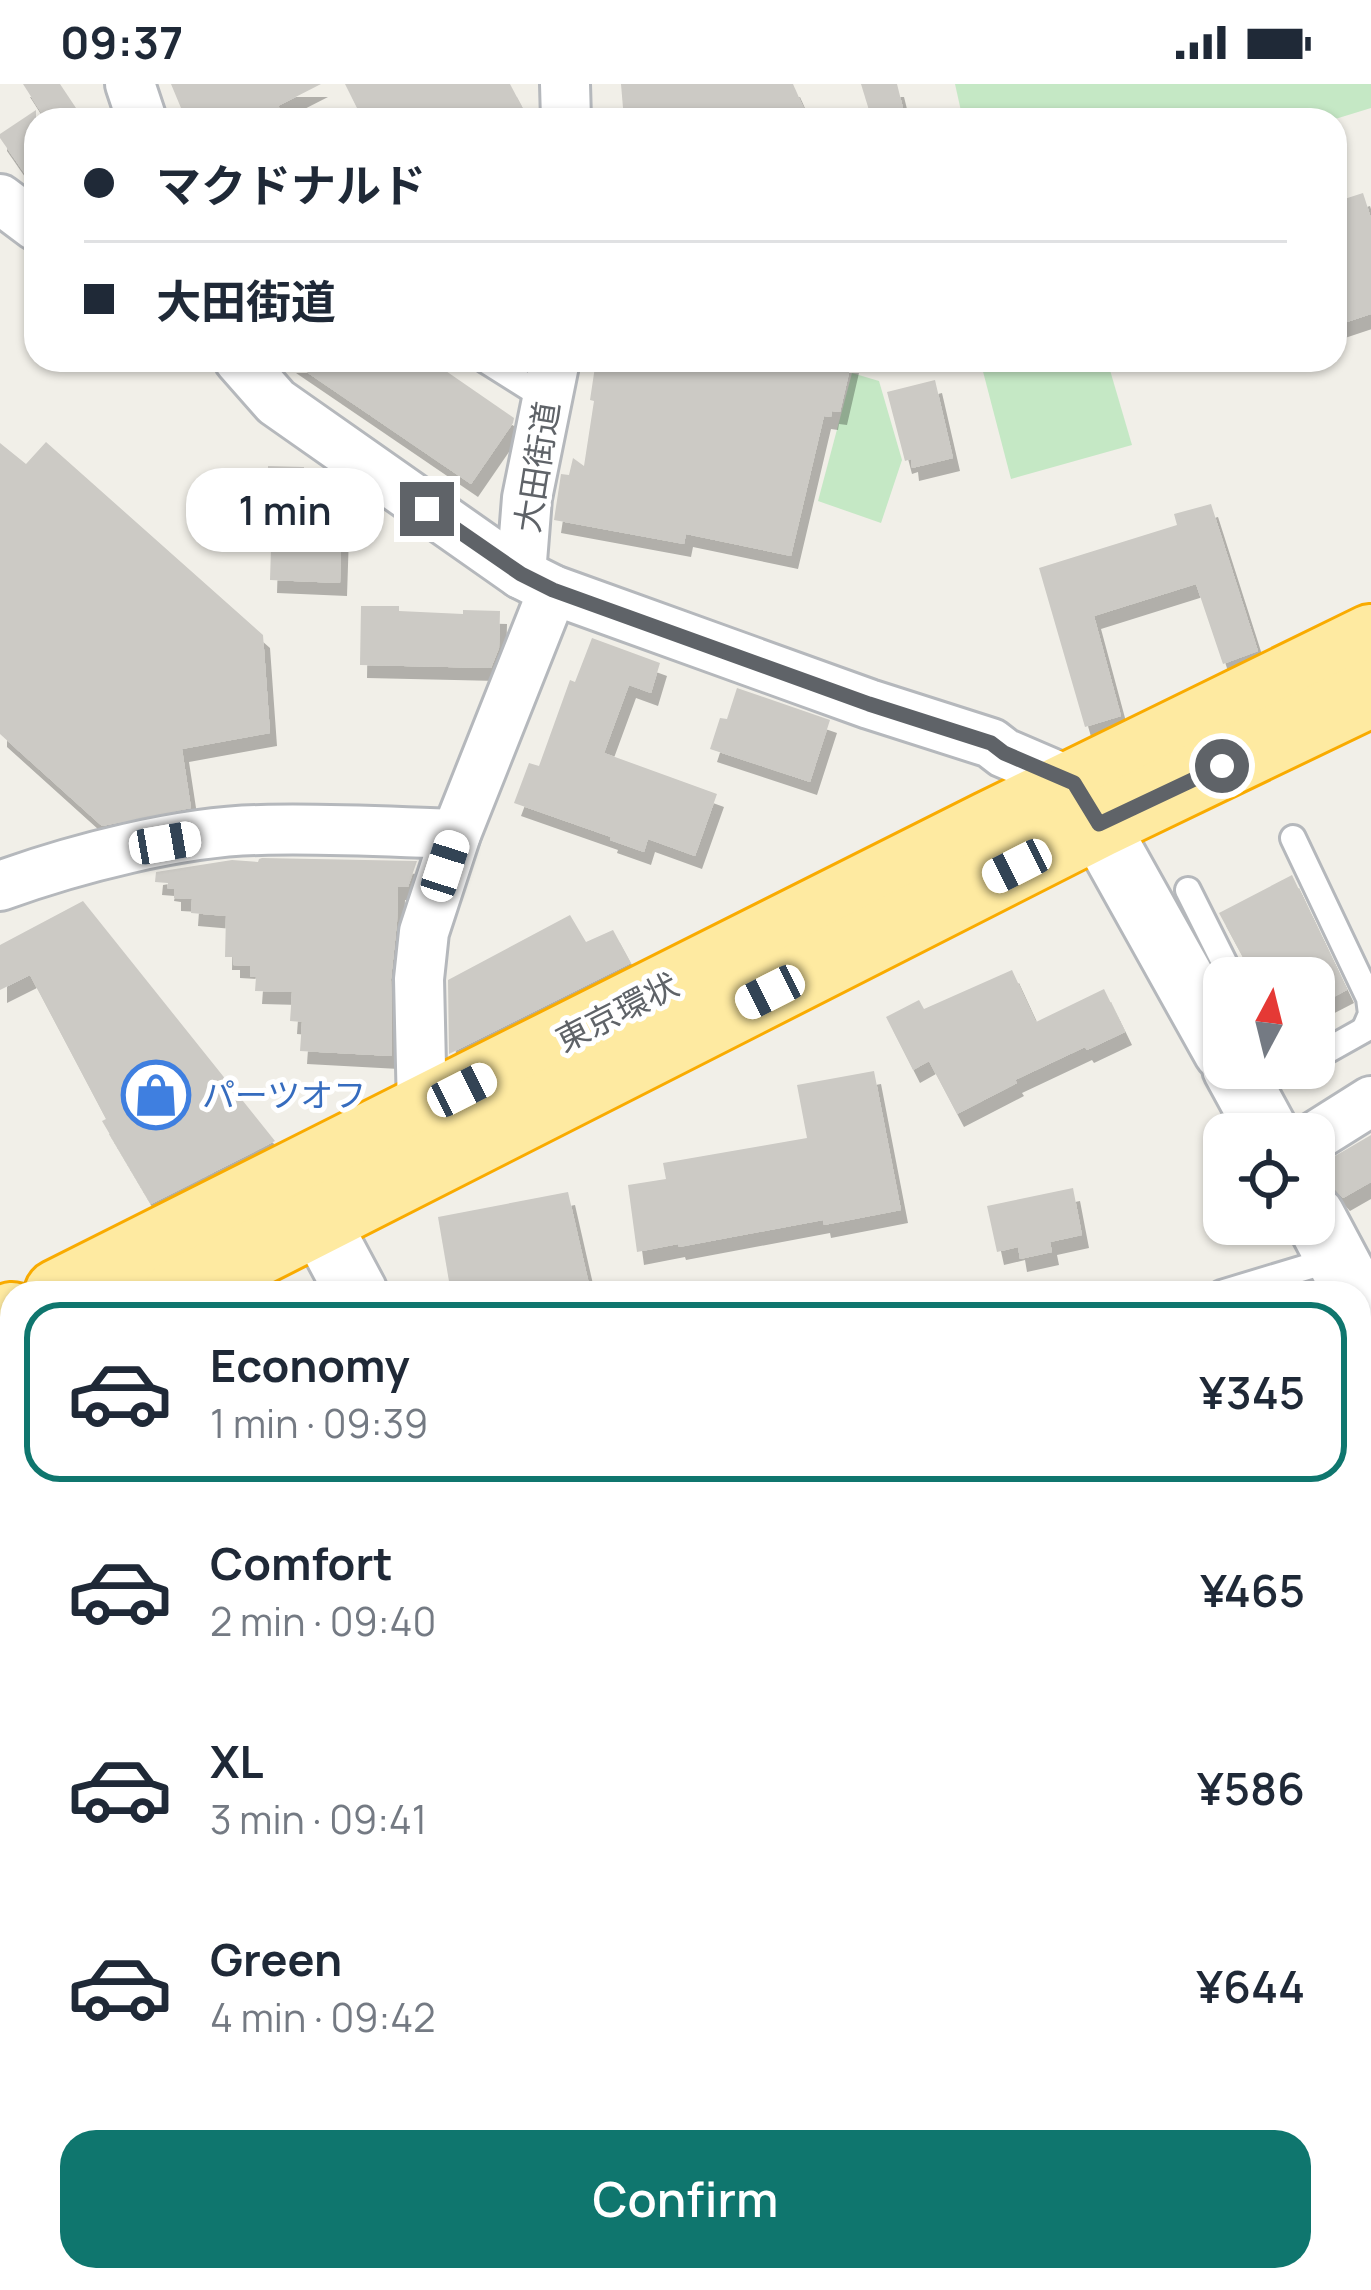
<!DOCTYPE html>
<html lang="en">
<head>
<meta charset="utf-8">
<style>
  :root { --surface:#fff; --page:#f2f2f3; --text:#1f2937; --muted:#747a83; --line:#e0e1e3; --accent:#0f766e }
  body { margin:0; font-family:Manrope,"Noto Sans JP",sans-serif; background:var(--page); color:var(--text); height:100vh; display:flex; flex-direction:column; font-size:45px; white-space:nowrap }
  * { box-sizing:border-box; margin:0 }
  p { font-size:39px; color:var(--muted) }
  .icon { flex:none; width:66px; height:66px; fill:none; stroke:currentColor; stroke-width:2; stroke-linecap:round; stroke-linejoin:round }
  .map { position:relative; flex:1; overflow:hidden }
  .sheet { position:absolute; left:0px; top:1197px; width:1371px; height:1011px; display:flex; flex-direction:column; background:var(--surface); border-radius:36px 36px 0 0; box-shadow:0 3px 9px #0004 }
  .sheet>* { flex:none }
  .guide { position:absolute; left:24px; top:24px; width:1323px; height:264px; border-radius:36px; box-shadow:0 3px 9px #0004; display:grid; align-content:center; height:264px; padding:0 60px; background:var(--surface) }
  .needle { width:78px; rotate:7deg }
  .controls { position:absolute; left:1203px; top:873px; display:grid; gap:24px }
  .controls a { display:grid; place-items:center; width:132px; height:132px; border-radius:24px; background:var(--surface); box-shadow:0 3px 9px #0004; font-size:60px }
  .end { position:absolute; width:54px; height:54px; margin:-27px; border:15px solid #5f6368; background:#fff; box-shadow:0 0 0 6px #fff }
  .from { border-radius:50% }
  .bubble { position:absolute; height:84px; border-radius:36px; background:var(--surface); box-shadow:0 3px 9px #0004; font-size:39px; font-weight:600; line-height:84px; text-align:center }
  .car { position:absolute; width:36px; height:72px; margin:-36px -18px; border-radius:15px; box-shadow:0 0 9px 3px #0007; background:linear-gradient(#fff 24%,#345 0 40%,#fff 0 76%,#345 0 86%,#fff 0) }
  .guide b { display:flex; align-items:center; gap:42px; height:114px; font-size:45px }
  .guide b+b { border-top:3px solid var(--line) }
  .guide i { width:30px; height:30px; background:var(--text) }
  ul { padding:21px 0 0; list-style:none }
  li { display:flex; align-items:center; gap:36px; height:180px; margin:0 24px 18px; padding:0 36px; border:6px solid transparent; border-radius:36px }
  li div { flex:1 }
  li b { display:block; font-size:45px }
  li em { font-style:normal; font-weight:600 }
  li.current { border-color:var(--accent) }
  li>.icon { width:108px; height:108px; stroke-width:1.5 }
  .cta { display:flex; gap:24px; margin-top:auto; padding:24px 60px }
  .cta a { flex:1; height:138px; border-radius:36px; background:var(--accent); color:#fff; font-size:48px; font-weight:600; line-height:138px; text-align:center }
  .status { display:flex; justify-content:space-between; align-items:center; height:84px; padding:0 60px; background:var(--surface); direction:ltr }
  .status svg { height:33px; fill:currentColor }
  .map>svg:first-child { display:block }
</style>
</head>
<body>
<div class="status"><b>09:37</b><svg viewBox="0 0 49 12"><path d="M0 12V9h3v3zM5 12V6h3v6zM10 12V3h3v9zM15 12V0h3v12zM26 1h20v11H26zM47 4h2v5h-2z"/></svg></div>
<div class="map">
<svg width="1371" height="2206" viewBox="0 0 1371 2206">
  <defs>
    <filter id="shadow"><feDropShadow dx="7" dy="13" stdDeviation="0" flood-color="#0004"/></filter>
  </defs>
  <rect width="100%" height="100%" fill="#f1efe8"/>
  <g fill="#c5e8c5">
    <path d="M955 0H1371V24L1332 36H963Z"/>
    <path d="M980 276H1107L1132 361 1011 395Z"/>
    <path d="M852 289 879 297 902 376 881 439 818 417Z"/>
  </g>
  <g fill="#cccac5" filter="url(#shadow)">
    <path d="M23 0H60L84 36H46Z"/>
    <path d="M171 0H321L278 22 287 36H186Z"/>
    <path d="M345 0H510L529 36H363Z"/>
    <path d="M621 0H793L809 36H624Z"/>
    <path d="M861 0H897L906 36H872Z"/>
    <path d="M36 26V106L0 54V50Z"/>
    <path d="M1363 109 1371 134V230L1335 242V118Z"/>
    <path d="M289 276H430L514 334 513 339 471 400Z"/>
    <path d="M596 276H852L840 328 832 327 831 333 824 332 791 472 686 450 684 460 554 436 561 390 569 391 573 374 584 382 594 317 590 316Z"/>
    <path d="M935 296 953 374 912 384 911 375 905 377 887 308Z"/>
    <path d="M46 358 263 551 270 649 182 665 191 724 102 742 0 650V359L26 380Z"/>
    <path d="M268 382 304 383V391H320V433H334V438H342L340 499 270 496 272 433H267Z"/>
    <path d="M1211 420 1258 567 1223 580 1196 500 1094 532 1121 632 1085 643 1039 484 1177 441 1174 430Z"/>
    <path d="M361 522H399V527L463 530V526L500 527 499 564 491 584 360 581Z"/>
    <path d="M592 554 660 579 651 609 629 601 604 669 717 710 695 772 648 755 644 768 610 756 611 753 514 719 529 679 539 682 570 596 575 598Z"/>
    <path d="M737 604 830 636 810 698 710 665 720 634 727 635Z"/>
    <path d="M262 774 417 777 408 803H398L397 838 391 895 392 972 300 967 302 938 290 937 292 908 255 907 256 893H250V882L233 881V873H225L226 832 191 829 192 815 174 814V805L167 804 168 799 155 798 156 788 232 776 258 778 259 775Z"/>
    <path d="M1292 791 1347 906 1314 923V894H1254L1219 829Z"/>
    <path d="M83 817 275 1057 151 1120 102 1037 106 1035 30 891 0 906V861Z"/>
    <path d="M570 831 586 858 613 846 631 879 449 970 448 896Z"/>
    <path d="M1012 886 1036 938 1104 905 1125 948 1087 966 1085 963 1015 996 1017 999 957 1030 929 977 913 986 886 933 919 916 924 925Z"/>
    <path d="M874 987 901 1126 824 1141 823 1136 679 1163 678 1160 637 1168 628 1101 666 1095 663 1079 807 1054 797 1001Z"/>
    <path d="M1371 1051V1098L1343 1114 1333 1103 1326 1101 1318 1082Z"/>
    <path d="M1073 1104 1082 1151 1050 1158 1052 1168 1020 1175 1018 1163 997 1168 987 1122Z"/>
    <path d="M568 1108 591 1209H451L438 1133Z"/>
  </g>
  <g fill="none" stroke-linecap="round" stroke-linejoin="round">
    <defs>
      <g id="service">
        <path d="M485 276 547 315"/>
        <path d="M1293 754 1369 914 1371 930 1365 944"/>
        <path d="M1188 806 1232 894"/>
        <path d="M1314 974 1371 942"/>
        <path d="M1286 984H1298"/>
        <path d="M1221 1209 1337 1174"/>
      </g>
      <g id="minor">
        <path d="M130 0 142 36"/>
        <path d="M565 0 566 36"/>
        <path d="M0 115 36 142"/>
        <path d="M239 276 276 318 521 490 553 506 869 620 991 659 1004 669 1074 699"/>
        <path d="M521 490 527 414 555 276"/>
        <path d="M0 802C74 775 182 747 261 746 326 744 391 748 456 750"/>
        <path d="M422 1026 419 895 424 848 456 750 553 506"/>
        <path d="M1314 1053 1371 1017"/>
        <path d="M1359 1290 1371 1285"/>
        <path d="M0 1530 12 1524"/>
        <path d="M1359 1617 1371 1614"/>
        <path d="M0 1764 12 1759"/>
        <path d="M0 1896 12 1998"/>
        <path d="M1359 2184 1366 2206"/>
        <path d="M844 2196 847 2206"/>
        <path d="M0 2200 12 2194"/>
        <path d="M1269 2206 1296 2196"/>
      </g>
      <g id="tertiary">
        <path d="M1075 700 1224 967"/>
        <path d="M1233 984 1269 1050"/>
        <path d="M1314 1132 1355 1209"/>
        <path d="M319 1138 357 1209"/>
        <path d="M427 2206 429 2196"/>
      </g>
      <g id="trunk">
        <path d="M58 1209 989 741 1371 554"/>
        <path d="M177 1209 1099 740 1371 609"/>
        <path d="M0 1238 12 1232"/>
        <path d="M0 1297 12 1291"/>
      </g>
    </defs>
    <use href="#service" stroke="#b5b8bc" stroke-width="30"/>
    <use href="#minor" stroke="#b5b8bc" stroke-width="54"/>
    <use href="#tertiary" stroke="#b5b8bc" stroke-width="66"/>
    <use href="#trunk" stroke="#f9ab00" stroke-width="72"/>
    <use href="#service" stroke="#fff" stroke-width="24"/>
    <use href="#minor" stroke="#fff" stroke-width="48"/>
    <use href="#tertiary" stroke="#fff" stroke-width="60"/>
    <use href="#trunk" stroke="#feeaa1" stroke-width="66"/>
  </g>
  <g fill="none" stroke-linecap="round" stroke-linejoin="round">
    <path stroke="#5f6368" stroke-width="15" d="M427 425 521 490 553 506 869 620 991 659 1004 669 1074 699 1099 740 1222 682"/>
  </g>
  <defs>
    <symbol id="shop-ring" viewBox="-11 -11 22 22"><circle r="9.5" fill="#fff" stroke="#3f7fe0" stroke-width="1.5"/><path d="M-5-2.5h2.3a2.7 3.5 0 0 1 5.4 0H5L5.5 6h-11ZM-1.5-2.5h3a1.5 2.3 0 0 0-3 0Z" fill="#3f7fe0"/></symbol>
  </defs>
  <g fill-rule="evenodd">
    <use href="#shop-ring" x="118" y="973" width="76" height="76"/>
  </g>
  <g text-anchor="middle" stroke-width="10" stroke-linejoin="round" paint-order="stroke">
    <g font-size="33" fill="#5f6368" stroke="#fff">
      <text transform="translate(537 383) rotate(-81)" y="12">大田街道</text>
      <text transform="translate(617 928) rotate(-27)" y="12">東京環状</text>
    </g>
    <g font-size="33" fill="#366cbe" stroke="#fff" text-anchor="start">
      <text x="202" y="1023">パーツオフ</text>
    </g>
  </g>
</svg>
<div class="controls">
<a><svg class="needle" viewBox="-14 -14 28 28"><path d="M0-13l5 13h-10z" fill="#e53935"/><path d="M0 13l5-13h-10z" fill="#747a83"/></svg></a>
<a><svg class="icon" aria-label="locate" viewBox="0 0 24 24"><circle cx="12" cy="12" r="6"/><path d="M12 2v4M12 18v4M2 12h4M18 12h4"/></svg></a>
</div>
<i class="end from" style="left:1222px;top:682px"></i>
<i class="end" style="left:427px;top:425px"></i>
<div class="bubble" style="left:186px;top:384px;width:198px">1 min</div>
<i class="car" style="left:165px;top:759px;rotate:80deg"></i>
<i class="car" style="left:445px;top:782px;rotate:18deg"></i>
<i class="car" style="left:1017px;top:782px;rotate:243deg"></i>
<i class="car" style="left:770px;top:908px;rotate:243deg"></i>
<i class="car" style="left:462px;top:1006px;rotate:63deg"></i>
<div class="guide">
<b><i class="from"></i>マクドナルド</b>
<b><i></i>大田街道</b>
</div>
<section class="sheet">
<ul>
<li class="current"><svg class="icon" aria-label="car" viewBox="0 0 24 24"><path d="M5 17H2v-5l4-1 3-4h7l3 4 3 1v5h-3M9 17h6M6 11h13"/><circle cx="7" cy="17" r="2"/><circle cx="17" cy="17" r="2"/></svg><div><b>Economy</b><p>1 min · 09:39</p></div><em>¥345</em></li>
<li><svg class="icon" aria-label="car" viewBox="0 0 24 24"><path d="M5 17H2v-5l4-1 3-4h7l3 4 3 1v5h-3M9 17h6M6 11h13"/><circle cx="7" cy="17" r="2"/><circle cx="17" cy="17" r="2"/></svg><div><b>Comfort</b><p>2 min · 09:40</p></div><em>¥465</em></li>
<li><svg class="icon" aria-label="car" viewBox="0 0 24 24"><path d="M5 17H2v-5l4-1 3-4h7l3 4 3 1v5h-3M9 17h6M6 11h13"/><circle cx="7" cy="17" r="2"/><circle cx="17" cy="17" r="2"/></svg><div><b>XL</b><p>3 min · 09:41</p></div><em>¥586</em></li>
<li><svg class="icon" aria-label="car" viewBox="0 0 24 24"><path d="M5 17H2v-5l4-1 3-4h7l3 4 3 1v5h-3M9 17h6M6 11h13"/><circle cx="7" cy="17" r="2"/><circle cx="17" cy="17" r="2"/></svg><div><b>Green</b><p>4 min · 09:42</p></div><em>¥644</em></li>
</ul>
<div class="cta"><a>Confirm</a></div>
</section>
</div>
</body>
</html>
